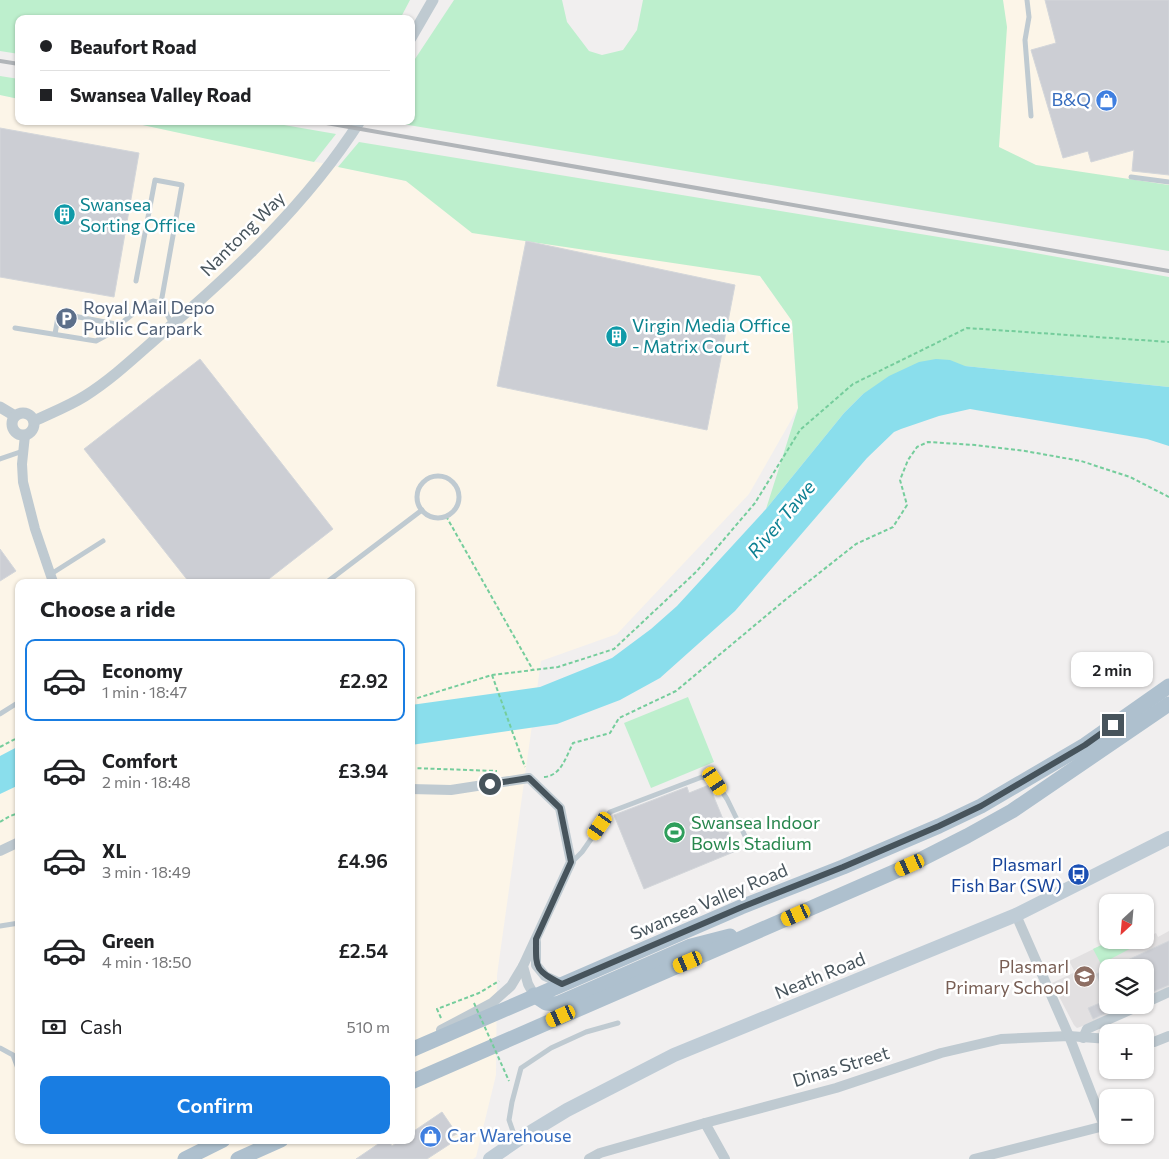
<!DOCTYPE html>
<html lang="en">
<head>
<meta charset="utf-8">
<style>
  :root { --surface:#fff; --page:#f6f6f6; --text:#202124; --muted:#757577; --line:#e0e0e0; --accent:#197de2 }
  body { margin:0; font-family:Commissioner,sans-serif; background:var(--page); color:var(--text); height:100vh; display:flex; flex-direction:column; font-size:19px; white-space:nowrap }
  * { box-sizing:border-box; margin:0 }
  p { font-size:16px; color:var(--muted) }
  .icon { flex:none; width:28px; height:28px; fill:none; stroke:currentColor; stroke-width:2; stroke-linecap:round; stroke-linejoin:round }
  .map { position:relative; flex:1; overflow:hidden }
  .side { position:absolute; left:15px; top:579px; width:400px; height:565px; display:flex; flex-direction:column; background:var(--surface); border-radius:10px; box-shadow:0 1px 4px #0004 }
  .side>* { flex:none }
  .hud { position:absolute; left:15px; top:15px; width:400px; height:110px; border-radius:10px; box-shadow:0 1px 4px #0004; display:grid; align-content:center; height:110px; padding:0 25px; background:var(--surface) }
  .needle { width:32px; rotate:206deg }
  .controls { position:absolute; left:1099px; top:894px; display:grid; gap:10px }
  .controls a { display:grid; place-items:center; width:55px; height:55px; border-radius:10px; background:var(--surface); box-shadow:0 1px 4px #0004; font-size:25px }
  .end { position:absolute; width:22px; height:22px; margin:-11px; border:6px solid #47545c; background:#fff; box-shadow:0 0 0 2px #fff }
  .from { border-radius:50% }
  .bubble { position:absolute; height:35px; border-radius:10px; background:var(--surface); box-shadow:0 1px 4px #0004; font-size:16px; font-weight:600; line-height:35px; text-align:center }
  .car { position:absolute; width:15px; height:30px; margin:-15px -8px; border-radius:6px; box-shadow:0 0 4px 1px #0007; background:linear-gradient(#f5c518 24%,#345 0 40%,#f5c518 0 76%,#345 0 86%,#f5c518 0) }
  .hud b { display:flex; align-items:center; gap:18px; height:48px; font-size:19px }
  .hud b+b { border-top:1px solid var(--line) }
  .hud i { width:12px; height:12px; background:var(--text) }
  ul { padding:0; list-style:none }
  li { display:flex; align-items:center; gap:15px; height:82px; margin:0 10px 8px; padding:0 15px; border:2px solid transparent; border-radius:10px }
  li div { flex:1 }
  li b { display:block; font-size:19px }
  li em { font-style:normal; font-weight:600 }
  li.selected { border-color:var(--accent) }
  li>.icon { width:45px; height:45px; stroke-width:1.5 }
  h2 { padding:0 25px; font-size:22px; line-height:60px }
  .pay { display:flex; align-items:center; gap:12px; height:55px; padding:0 25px; font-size:19px }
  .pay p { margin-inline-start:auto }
  .button { display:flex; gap:10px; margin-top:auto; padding:10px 25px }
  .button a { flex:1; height:58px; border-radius:10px; background:var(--accent); color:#fff; font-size:20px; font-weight:600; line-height:58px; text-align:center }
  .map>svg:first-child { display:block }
</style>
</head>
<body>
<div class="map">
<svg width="1169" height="1159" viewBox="0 0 1169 1159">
  <rect width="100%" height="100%" fill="#f1efef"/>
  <g fill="#fcf5e8" fill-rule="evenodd">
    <path d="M1003 0H1169V190L1036 165 998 147 1006 27Z"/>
    <path d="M0 95 19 99V121H124L406 181 760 276 792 321 798 408 749 494 617 634 541 661 497 975 496 1075 476 1157 473 1159H0ZM19 582H411V1140H19Z"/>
  </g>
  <path fill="#e2e0e1" d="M1169 931V988L1145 999V968H1108V1005H1131L1080 1027 1077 1028 1074 1025 1052 983 1075 972 1069 961 1112 940H1145V938L1156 933 1158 937Z"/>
  <g fill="#bdefcd">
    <path d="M0 0H410L400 19H19V54L0 51Z"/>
    <path d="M454 0H562L567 22 589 51 602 55 623 50 637 30 643 0H1003L1007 27 999 147 1036 165 1169 185V251L384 121H411V65Z"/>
    <path d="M0 76 19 79V99L0 95Z"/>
    <path d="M124 121H261L336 134 314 162Z"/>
    <path d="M359 142 1024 251 1169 277V387L965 366 863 394 844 413 766 509 798 408 792 321 760 276 472 233 406 181 338 167Z"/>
    <path d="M688 697 714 762 651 788 624 723Z"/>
    <path d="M1112 940H1140L1141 943 1101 964 1093 949Z"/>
  </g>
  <g fill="#8adeec">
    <path d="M936 359 950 360 965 366 1169 387V446L1147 439 970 409 939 416 901 429 894 432 867 458 735 611 660 678 620 700 557 724 411 745V705L540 687 612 658 651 629 677 606 766 509 844 413 863 394 889 376 919 362Z"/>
    <path d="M19 746V785L0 794V756Z"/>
  </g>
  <g fill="#ccced4" stroke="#d3d6da">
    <path d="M1045 0H1169V175L1132 171 1134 150 1091 162 1088 151 1063 158 1031 50 1056 43Z"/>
    <path d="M0 128 139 153 114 297 0 277Z"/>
    <path d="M526 241 735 285 707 430 497 386Z"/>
    <path d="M200 359 333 529 265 582H189L84 449Z"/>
    <path d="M0 549 16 571 0 581Z"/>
    <path d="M709 785 736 851 644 889 614 815 687 787 689 793Z"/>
    <path d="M1169 941V985L1145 995V968H1110Z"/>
    <path d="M1108 969V1005H1124L1093 1019 1088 1008 1107 1000 1096 974Z"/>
    <path d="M442 1112 457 1134 446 1139 450 1144 427 1159H356L384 1140H388L392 1146 400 1140H411V1133Z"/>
  </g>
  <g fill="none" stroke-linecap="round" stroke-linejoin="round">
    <g stroke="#75cd9c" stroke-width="2" stroke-dasharray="4 2.5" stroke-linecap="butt">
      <path d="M446 516 533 670"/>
      <path d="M492 675 525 767"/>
      <path d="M411 700 492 675 558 667 614 649 697 571 755 503 800 430 853 384 967 328 1169 342"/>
      <path d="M0 747 19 737"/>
      <path d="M411 768 497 771"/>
      <path d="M544 777C561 776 566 757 573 743L610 733 619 718 676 691 785 600 856 544 893 527 907 505 900 480 908 460 917 447 928 442 975 445 1025 451 1081 461 1130 477 1169 497"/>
      <path d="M0 822 10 816 19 813"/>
      <path d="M441 1018 437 1009 479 993 499 981"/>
    </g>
    <g stroke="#bfcad1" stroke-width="5">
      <path d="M1027 0 1029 17 1025 40 1031 116"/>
      <path d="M1131 177 1169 182"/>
      <path d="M136 281 155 180 182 185 161 303"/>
      <path d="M15 328 96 341 107 335 145 304 153 301 161 303 172 324"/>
      <path d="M55 334 58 317 63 314 121 325"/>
      <path d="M0 459 23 451"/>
      <circle cx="438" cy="497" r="21"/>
      <path d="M51 574 103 541"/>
      <path d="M327 582 422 510"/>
      <path d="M0 714 19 702"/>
      <path d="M572 862 582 852 610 812 702 777 715 781 727 799 748 842"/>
      <path d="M0 926 19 923"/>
      <path d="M0 1048 13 1055 19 1071"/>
      <path d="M516 1140 509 1120 512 1102 521 1068 551 1048 586 1032 618 1023"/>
    </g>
    <g stroke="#bfcad1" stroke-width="10">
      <path d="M25 435 22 464 23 482 35 529 53 582"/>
      <path d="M411 789 451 790 529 778 560 808 571 862 523 966 528 984 534 995"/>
      <path d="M0 851 19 842"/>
      <path d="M536 942V965L545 976 562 984"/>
      <path d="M1145 1003 1169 992"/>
      <path d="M441 1030 492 1003 511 986 523 966"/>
      <path d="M1083 1038 1087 1029 1141 1005"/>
      <path d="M1145 1041 1154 1042 1169 1036"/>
      <path d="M705 1123 725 1159"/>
      <path d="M589 1159 600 1153 705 1123 836 1088 941 1053 1001 1039 1069 1036 1108 1039"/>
      <path d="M974 1159 1104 1126 1069 1036 1016 915"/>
    </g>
    <g stroke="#bfcad1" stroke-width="11">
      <path d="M411 38 433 0"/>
      <path d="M0 407 15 416"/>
      <circle cx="23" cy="424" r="11"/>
      <path d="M34 421C51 413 69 406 85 396 112 379 135 357 159 336 233 273 307 204 360 121"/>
    </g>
    <path stroke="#bfccd6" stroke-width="14" d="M490 1159 516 1141 567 1110 674 1055 1016 915 1169 838"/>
    <g stroke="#aec0ce" stroke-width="15">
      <path d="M534 995 546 1003 557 1004 691 946 730 936"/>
      <path d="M411 1050 741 907 843 867 939 826 981 806 1085 745 1169 686"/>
      <path d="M411 1082 910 865 967 836 1012 811 1169 704"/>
      <path d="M185 1159 223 1140"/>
      <path d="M238 1159 281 1140"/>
    </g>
    <g stroke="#b1b5b9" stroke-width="4">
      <path d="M0 61 19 64"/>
      <path d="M315 121 1169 271"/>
    </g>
    <path stroke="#75cd9c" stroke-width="2" stroke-dasharray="4 2.5" stroke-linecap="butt" d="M474 1003 509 1081"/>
  </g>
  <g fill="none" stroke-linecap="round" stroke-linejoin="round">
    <path stroke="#47545c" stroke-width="6" d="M490 784 529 778 560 808 571 862 536 939C536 968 534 970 562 984L742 907 843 867 939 826 981 806 1085 745 1113 725"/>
  </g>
  <defs>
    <symbol id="shop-disc" viewBox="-11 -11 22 22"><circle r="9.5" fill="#3f7fe0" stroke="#fff"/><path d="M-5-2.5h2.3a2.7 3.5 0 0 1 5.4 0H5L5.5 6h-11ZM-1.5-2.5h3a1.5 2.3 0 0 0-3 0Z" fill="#fff"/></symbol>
    <symbol id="building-disc" viewBox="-11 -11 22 22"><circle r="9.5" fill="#0f9aa8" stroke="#fff"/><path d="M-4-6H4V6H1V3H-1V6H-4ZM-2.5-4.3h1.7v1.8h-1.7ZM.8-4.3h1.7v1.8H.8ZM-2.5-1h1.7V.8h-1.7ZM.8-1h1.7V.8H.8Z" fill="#fff"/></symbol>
    <symbol id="parking-disc" viewBox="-11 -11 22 22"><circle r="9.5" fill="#5c6f8a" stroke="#fff"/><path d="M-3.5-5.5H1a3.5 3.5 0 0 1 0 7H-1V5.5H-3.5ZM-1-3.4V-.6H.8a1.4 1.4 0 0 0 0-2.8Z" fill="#fff"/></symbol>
    <symbol id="stadium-disc" viewBox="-11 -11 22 22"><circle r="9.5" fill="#2e9e5b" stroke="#fff"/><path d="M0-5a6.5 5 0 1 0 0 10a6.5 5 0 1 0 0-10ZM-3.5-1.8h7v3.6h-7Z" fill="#fff"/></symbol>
    <symbol id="bus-disc" viewBox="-11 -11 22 22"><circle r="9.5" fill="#1a4fb4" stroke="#fff"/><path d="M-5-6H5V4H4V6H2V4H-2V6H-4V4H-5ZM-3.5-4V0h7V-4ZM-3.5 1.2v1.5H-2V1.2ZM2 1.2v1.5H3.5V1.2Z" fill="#fff"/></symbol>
    <symbol id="school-disc" viewBox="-11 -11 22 22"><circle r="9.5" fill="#8d6e63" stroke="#fff"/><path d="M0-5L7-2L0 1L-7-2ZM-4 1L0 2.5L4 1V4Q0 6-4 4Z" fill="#fff"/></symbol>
  </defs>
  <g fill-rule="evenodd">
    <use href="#shop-disc" x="1094" y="88" width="25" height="25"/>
    <use href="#building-disc" x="52" y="202" width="25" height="25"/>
    <use href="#parking-disc" x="54" y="306" width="25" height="25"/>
    <use href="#building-disc" x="604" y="324" width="25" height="25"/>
    <use href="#stadium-disc" x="662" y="820" width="25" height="25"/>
    <use href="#bus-disc" x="1066" y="862" width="25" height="25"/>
    <use href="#school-disc" x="1072" y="964" width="25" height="25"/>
    <use href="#shop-disc" x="418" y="1124" width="25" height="25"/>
  </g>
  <g text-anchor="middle" stroke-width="5" stroke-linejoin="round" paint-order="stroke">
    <g font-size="18" fill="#366cbe" stroke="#fff" text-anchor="end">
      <text x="1091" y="106">B&amp;Q</text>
      <text x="447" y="1142" text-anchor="start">Car Warehouse</text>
    </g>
    <g font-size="18" fill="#0d838f" stroke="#fff" text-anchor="start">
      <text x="80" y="211">Swansea<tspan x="80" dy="21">Sorting Office</tspan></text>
      <text x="632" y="332">Virgin Media Office<tspan x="632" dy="21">- Matrix Court</tspan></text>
    </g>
    <g font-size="18" fill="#47545c" stroke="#fff">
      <text transform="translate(243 234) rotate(-45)" y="6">Nantong Way</text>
      <text transform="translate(709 902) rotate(-23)" y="6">Swansea Valley Road</text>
      <text transform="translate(820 976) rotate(-22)" y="6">Neath Road</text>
      <text transform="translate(841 1067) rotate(-17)" y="6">Dinas Street</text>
    </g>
    <g font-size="18" fill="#4e5e75" stroke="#fff" text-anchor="start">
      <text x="83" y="314">Royal Mail Depo<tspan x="83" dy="21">Public Carpark</tspan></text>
    </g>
    <g font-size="18" fill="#27864d" stroke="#fff" text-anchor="start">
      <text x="691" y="829">Swansea Indoor<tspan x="691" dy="21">Bowls Stadium</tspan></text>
    </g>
    <g font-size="18" fill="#164399" stroke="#fff" text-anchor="end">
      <text x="1062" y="871">Plasmarl<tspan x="1062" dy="21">Fish Bar (SW)</tspan></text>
    </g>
    <g font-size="18" fill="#785e54" stroke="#fff" text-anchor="end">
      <text x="1069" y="973">Plasmarl<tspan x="1069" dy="21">Primary School</tspan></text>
    </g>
    <g font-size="19" font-style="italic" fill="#0d8093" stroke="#fff">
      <text transform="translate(781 519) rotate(-50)" y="7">River Tawe</text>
    </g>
  </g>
</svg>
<div class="controls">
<a><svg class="needle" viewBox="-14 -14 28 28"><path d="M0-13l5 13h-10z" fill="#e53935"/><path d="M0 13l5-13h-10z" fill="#757577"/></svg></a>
<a><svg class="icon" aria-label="layers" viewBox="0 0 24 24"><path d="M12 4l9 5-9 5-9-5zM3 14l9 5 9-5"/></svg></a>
<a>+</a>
<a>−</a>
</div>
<i class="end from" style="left:490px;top:784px"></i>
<i class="end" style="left:1113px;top:725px"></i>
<div class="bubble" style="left:1071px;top:652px;width:82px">2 min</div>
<i class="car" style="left:715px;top:781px;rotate:146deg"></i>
<i class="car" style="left:600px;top:826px;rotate:215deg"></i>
<i class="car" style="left:910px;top:865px;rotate:246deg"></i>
<i class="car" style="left:796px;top:915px;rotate:246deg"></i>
<i class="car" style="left:688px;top:962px;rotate:247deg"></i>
<i class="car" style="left:561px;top:1016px;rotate:246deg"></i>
<div class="hud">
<b><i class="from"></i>Beaufort Road</b>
<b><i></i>Swansea Valley Road</b>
</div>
<section class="side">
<h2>Choose a ride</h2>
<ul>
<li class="selected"><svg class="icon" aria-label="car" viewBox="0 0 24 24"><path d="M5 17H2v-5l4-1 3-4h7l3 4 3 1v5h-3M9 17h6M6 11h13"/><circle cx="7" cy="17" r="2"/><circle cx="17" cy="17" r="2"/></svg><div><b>Economy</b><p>1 min · 18:47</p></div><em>£2.92</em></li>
<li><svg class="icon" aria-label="car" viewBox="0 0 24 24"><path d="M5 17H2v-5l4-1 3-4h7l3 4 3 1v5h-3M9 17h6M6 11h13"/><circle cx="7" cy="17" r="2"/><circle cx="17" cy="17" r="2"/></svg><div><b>Comfort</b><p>2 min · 18:48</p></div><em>£3.94</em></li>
<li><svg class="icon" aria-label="car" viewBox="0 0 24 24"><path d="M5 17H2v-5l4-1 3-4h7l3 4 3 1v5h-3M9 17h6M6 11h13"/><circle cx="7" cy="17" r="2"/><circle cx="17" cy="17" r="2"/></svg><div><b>XL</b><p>3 min · 18:49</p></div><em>£4.96</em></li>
<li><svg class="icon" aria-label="car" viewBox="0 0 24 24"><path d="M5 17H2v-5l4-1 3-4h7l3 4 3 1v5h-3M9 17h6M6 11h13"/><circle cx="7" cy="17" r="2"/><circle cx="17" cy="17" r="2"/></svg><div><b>Green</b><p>4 min · 18:50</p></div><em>£2.54</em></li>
</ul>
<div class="pay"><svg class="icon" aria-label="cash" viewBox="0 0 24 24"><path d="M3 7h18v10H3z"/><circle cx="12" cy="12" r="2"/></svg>Cash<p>510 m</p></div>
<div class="button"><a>Confirm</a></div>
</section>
</div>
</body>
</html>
